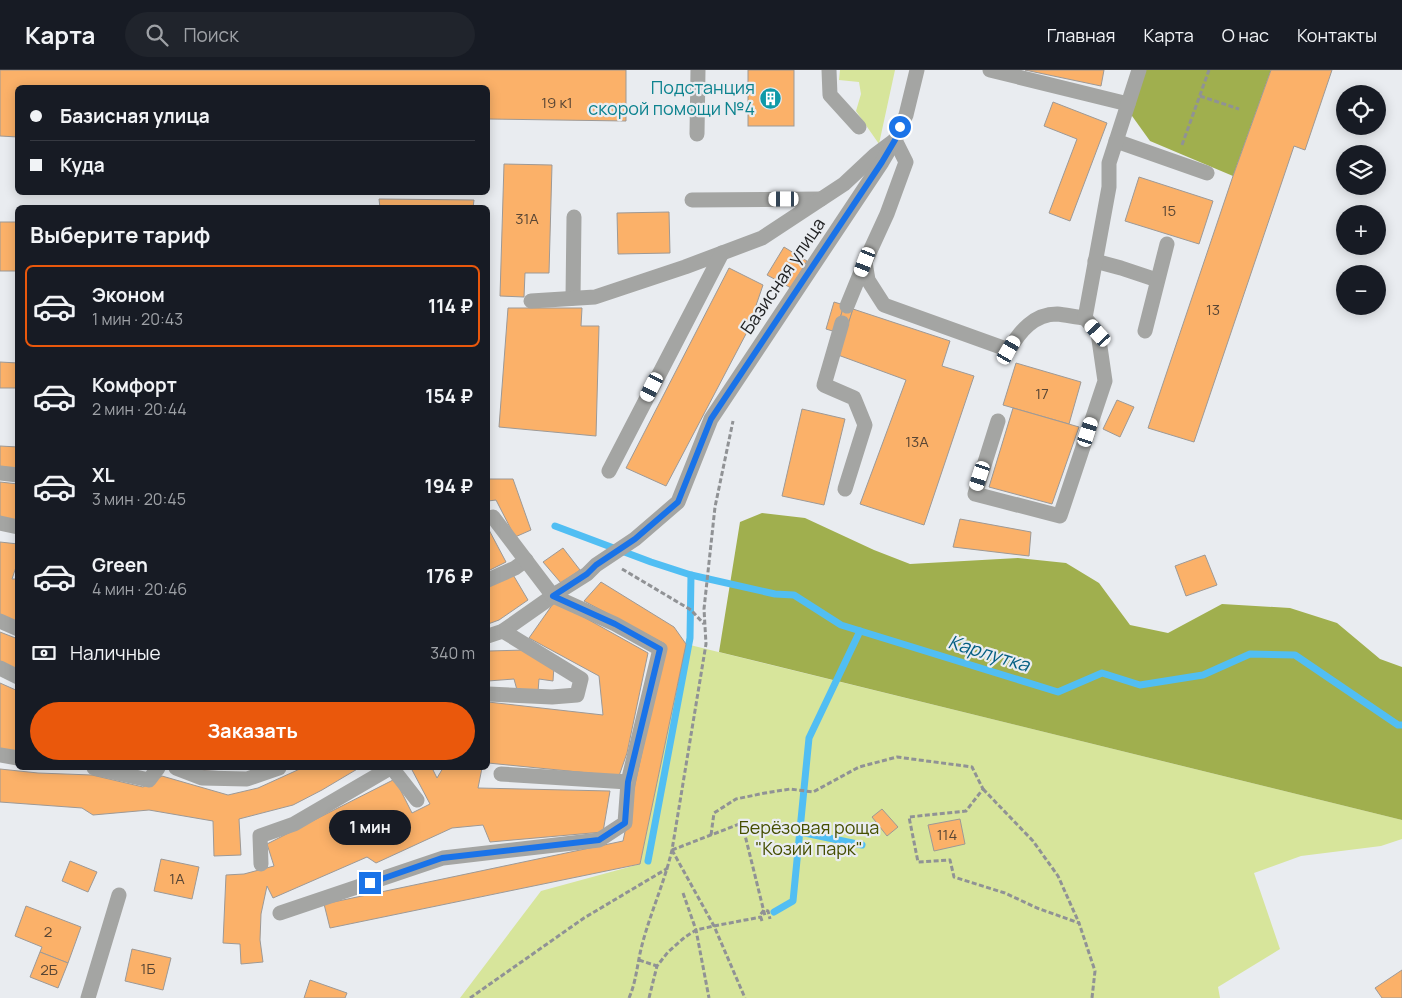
<!DOCTYPE html>
<html lang="ru">
<head>
<meta charset="utf-8">
<style>
  :root { --surface:#171b24; --page:#20242c; --text:#f1f3f6; --muted:#9ea1a6; --line:#363941; --accent:#ea580c }
  body { margin:0; font-family:Manrope,sans-serif; background:var(--page); color:var(--text); height:100vh; display:flex; flex-direction:column; font-size:19px; white-space:nowrap }
  * { box-sizing:border-box; margin:0 }
  p { font-size:16px; color:var(--muted) }
  .icon { flex:none; width:28px; height:28px; fill:none; stroke:currentColor; stroke-width:2; stroke-linecap:round; stroke-linejoin:round }
  .map { position:relative; flex:1; overflow:hidden }
  .side { position:absolute; left:15px; top:135px; width:475px; height:565px; display:flex; flex-direction:column; background:var(--surface); border-radius:8px; box-shadow:0 2px 12px #0003 }
  .side>* { flex:none }
  .top-card { position:absolute; left:15px; top:15px; width:475px; height:110px; border-radius:8px; box-shadow:0 2px 12px #0003; display:grid; align-content:center; height:110px; padding:0 15px; background:var(--surface) }
  .tools { position:absolute; left:1336px; top:15px; display:grid; gap:10px }
  .tools a { display:grid; place-items:center; width:50px; height:50px; border-radius:50%; background:var(--surface); box-shadow:0 2px 12px #0003; font-size:25px }
  .end { position:absolute; width:22px; height:22px; margin:-11px; border:6px solid #1a73e8; background:#fff; box-shadow:0 0 0 2px #fff }
  .from { border-radius:50% }
  .bubble { position:absolute; height:35px; border-radius:18px; background:var(--surface); box-shadow:0 2px 12px #0003; font-size:16px; font-weight:700; line-height:35px; text-align:center }
  .car { position:absolute; width:15px; height:30px; margin:-15px -8px; border-radius:6px; box-shadow:0 0 4px 1px #0007; background:linear-gradient(#fff 24%,#345 0 40%,#fff 0 76%,#345 0 86%,#fff 0) }
  .top-card b { display:flex; align-items:center; gap:18px; height:48px; font-size:19px }
  .top-card b+b { border-top:1px solid var(--line) }
  .top-card i { width:12px; height:12px; background:var(--text) }
  ul { padding:0; list-style:none }
  li { display:flex; align-items:center; gap:15px; height:82px; margin:0 10px 8px; padding:0 5px; border:2px solid transparent; border-radius:8px }
  li div { flex:1 }
  li b { display:block; font-size:19px }
  li em { font-style:normal; font-weight:700 }
  li.selected { border-color:var(--accent) }
  li>.icon { width:45px; height:45px; stroke-width:1.5 }
  h2 { padding:0 15px; font-size:22px; line-height:60px }
  .pay { display:flex; align-items:center; gap:12px; height:55px; padding:0 15px; font-size:19px }
  .pay p { margin-inline-start:auto }
  .cta { display:flex; gap:10px; margin-top:auto; padding:10px 15px }
  .cta a { flex:1; height:58px; border-radius:30px; background:var(--accent); color:#fff; font-size:20px; font-weight:700; line-height:58px; text-align:center }
  header { display:flex; align-items:center; gap:30px; box-sizing:border-box; height:70px; padding:0 25px; background:var(--surface); border-bottom:1px solid var(--line) }
  header strong { font-size:24px }
  nav { display:flex; gap:28px; margin-inline-start:auto; font-size:18px }
  .search { width:350px; height:45px; background:var(--page); display:flex; align-items:center; gap:12px; box-sizing:border-box; padding:0 18px; border-radius:28px; color:var(--muted); font-size:19px }
  .map>svg:first-child { display:block }
</style>
</head>
<body>
<header>
<strong>Карта</strong>
<div class="search"><svg class="icon" aria-label="search" viewBox="0 0 24 24"><circle cx="10" cy="10" r="6"/><path d="M15 15l6 6"/></svg>Поиск</div>
<nav><a>Главная</a><a>Карта</a><a>О нас</a><a>Контакты</a></nav>
</header>
<div class="map">
<svg width="1402" height="928" viewBox="0 0 1402 928">
  <rect width="100%" height="100%" fill="#e9ecf0"/>
  <g fill="#d7e59b">
    <path d="M840 0H895L879 74 856 41 861 24 859 12 839 10Z"/>
    <path d="M686 574 1402 750V769L1381 776 1301 786 1254 803 1280 879 1218 917 1220 928H460L541 821 640 794Z"/>
  </g>
  <g fill="#a0af4e">
    <path d="M1140 0H1271L1233 106 1150 71 1127 39Z"/>
    <path d="M762 443 805 448 874 480 910 494 1018 488 1066 493 1099 513 1130 555 1168 563 1222 534 1290 538 1337 553 1380 589 1402 597V750L719 582 740 452Z"/>
  </g>
  <g fill="none" stroke-linecap="round" stroke-linejoin="round">
    <g stroke="#51bef3" stroke-width="7">
      <path d="M555 456 651 492 691 505 775 524 794 525 841 555 1058 622 1102 603 1140 615 1203 605 1250 584 1295 585 1398 655H1402"/>
      <path d="M800 762 862 775"/>
      <path d="M648 791 690 568 691 505"/>
      <path d="M774 842 793 831 809 668 860 561"/>
    </g>
  </g>
  <g fill="#fbb169" stroke="#9d9996">
    <path d="M0 0H626V51L488 49V18H18V67L0 66Z"/>
    <rect x="748" y="0" width="46" height="56"/>
    <path d="M1025 0H1104L1101 16Z"/>
    <path d="M1271 0H1332L1305 80 1294 76 1194 372 1148 358 1233 106Z"/>
    <path d="M1053 32 1107 53 1070 151 1049 143 1077 69 1044 56Z"/>
    <path d="M504 94 552 95 549 203H525L524 227 500 226Z"/>
    <path d="M1139 107 1213 131 1199 174 1125 151Z"/>
    <path d="M379 129 474 130 473 138H380Z"/>
    <path d="M669 142 670 183 618 184 617 143Z"/>
    <rect x="0" y="152" width="18" height="49"/>
    <path d="M784 177 807 191 791 218 767 205Z"/>
    <path d="M729 198 763 215 747 262 666 416 626 398Z"/>
    <path d="M834 232 844 235 836 262 826 259Z"/>
    <path d="M844 235 853 239 848 256 839 252Z"/>
    <path d="M508 238H582L581 256H599L596 366 499 357Z"/>
    <path d="M853 239 950 271 942 296 974 306 924 455 860 434 906 310 838 285Z"/>
    <path d="M0 292 18 293V318H0Z"/>
    <path d="M1016 293 1081 312 1069 354 1003 335Z"/>
    <path d="M1117 330 1134 337 1120 367 1103 359Z"/>
    <path d="M1013 338 1079 357 1052 434 989 417Z"/>
    <path d="M802 339 845 349 824 435 782 426Z"/>
    <path d="M0 376 18 377V398L0 397Z"/>
    <path d="M488 409H513L531 460 515 467 496 430 488 431Z"/>
    <path d="M0 412 18 414V454L0 450Z"/>
    <path d="M960 449 1031 462 1029 486 953 477Z"/>
    <path d="M488 458 506 492 488 501Z"/>
    <path d="M0 472 18 474V497H16L12 509H18V555L0 548Z"/>
    <path d="M563 478 580 500 561 513 543 492Z"/>
    <path d="M1205 485 1217 515 1186 526 1175 496Z"/>
    <path d="M512 503 528 530 499 550 488 554V515Z"/>
    <path d="M601 512 674 557 686 574 640 794 330 858 324 834 623 771 665 574 584 531Z"/>
    <path d="M555 531 648 583 627 683 619 706 488 693V632L603 645 599 606 529 568Z"/>
    <path d="M0 562 18 569V602L0 594Z"/>
    <path d="M526 580 554 596 553 611 539 609 538 622 517 620 514 609 488 611V581Z"/>
    <path d="M0 613 18 621V685L0 683Z"/>
    <path d="M184 698H240L197 701Z"/>
    <path d="M302 698H359L322 720 293 735 239 749 241 785 214 786 213 751 149 740 93 745 82 738 0 732V699L38 703 92 705 143 717 162 706 228 725 258 718Z"/>
    <path d="M411 698H432L437 708 443 698H482L478 718 610 721 603 762 490 772 483 755 452 758 376 793 367 787 273 828 267 816 261 844 260 870 263 892 241 894 240 874 223 873 226 805 244 804 274 796 267 774 395 709 412 743 430 734Z"/>
    <path d="M882 739 898 757 887 766 872 747Z"/>
    <path d="M960 749 965 774 934 781 928 755Z"/>
    <path d="M161 789 199 797 192 829 154 821Z"/>
    <path d="M70 791 97 802 88 822 62 811Z"/>
    <path d="M26 836 81 857 68 893 40 882 42 877 15 866Z"/>
    <path d="M132 879 171 888 163 920 125 911Z"/>
    <path d="M40 882 68 893 58 918 30 907Z"/>
    <path d="M1402 900V928H1382L1375 918Z"/>
    <path d="M310 910 347 923 345 928H304Z"/>
  </g>
  <g fill="none" stroke-linecap="round" stroke-linejoin="round">
    <g stroke="#909295" stroke-width="3" stroke-dasharray="5 2.5" stroke-linecap="butt">
      <path d="M1200 26 1239 39"/>
      <path d="M1182 75 1209 0"/>
      <path d="M622 499 691 540 704 554"/>
      <path d="M983 719 1033 771 1058 806 1079 853"/>
      <path d="M711 765 714 743 736 729 765 723 790 719 813 722 859 697 897 687 972 697 983 719 966 741 909 747 918 792 950 790 954 807 1005 823 1037 838 1079 853 1095 901 1092 928"/>
      <path d="M672 780 742 753 765 846"/>
      <path d="M672 780 714 856 745 928"/>
      <path d="M683 823 696 860 709 928"/>
      <path d="M762 851 760 845 764 840 768 841 770 849"/>
      <path d="M639 890 657 896"/>
      <path d="M470 928 584 848 668 798"/>
      <path d="M629 928C636 912 637 896 641 879 649 846 664 814 672 780L706 574 704 539 715 437 733 351"/>
      <path d="M649 928 657 896 668 882 685 867 696 860 714 856 761 847"/>
    </g>
    <g stroke="#a4a5a3" stroke-width="15">
      <path d="M829 0 830 25 859 57"/>
      <path d="M990 0 1128 34"/>
      <path d="M697 64 698 0"/>
      <path d="M1116 71 1207 103"/>
      <path d="M692 130 821 129"/>
      <path d="M1095 191 1121 198 1157 210"/>
      <path d="M865 192 868 210 884 235 1009 280C1020 261 1034 244 1057 244 1066 245 1076 247 1085 248"/>
      <path d="M573 228 574 147"/>
      <path d="M531 231 595 227 685 197 762 168 844 114 875 85 895 70 906 92 887 144 865 192 847 236"/>
      <path d="M842 253 824 315 854 328 865 355 845 419"/>
      <path d="M1145 261 1167 174"/>
      <path d="M998 351 975 424 1060 446 1105 311 1098 263 1085 248 1109 117V93L1139 0"/>
      <path d="M609 401 722 183"/>
      <path d="M0 403 18 405"/>
      <path d="M0 453 18 457"/>
      <path d="M488 510 515 498 526 490"/>
      <path d="M0 551 18 559"/>
      <path d="M488 566 503 561 560 521 587 504 596 495 635 469 678 432 711 349 882 92 895 70 906 45 917 0"/>
      <path d="M0 598 18 607"/>
      <path d="M488 624 552 627 577 625 581 609 503 561"/>
      <path d="M0 685 18 688"/>
      <path d="M94 698 149 710 158 698"/>
      <path d="M176 698 202 708 247 709 279 698"/>
      <path d="M392 698 417 730"/>
      <path d="M501 704 628 712"/>
      <path d="M261 794 260 766 294 754 390 698"/>
      <path d="M280 843 443 788 599 770 625 753 628 712 660 579 615 554 553 526 493 447 488 448"/>
      <path d="M88 928 119 825"/>
    </g>
  </g>
  <g fill="none" stroke-linecap="round" stroke-linejoin="round">
    <path stroke="#1a73e8" stroke-width="6" d="M370 813 442 788 599 770 625 753 628 712 660 579 615 554 553 526 587 504 596 495 635 469 678 432 711 349 882 92 895 70 900 57"/>
  </g>
  <defs>
    <symbol id="building-disc" viewBox="-11 -11 22 22"><circle r="9.5" fill="#0f9aa8" stroke="#e9ecf0"/><path d="M-4-6H4V6H1V3H-1V6H-4ZM-2.5-4.3h1.7v1.8h-1.7ZM.8-4.3h1.7v1.8H.8ZM-2.5-1h1.7V.8h-1.7ZM.8-1h1.7V.8H.8Z" fill="#fff"/></symbol>
  </defs>
  <g fill-rule="evenodd">
    <use href="#building-disc" x="758" y="16" width="25" height="25"/>
  </g>
  <g text-anchor="middle" stroke-width="4.5" stroke-linejoin="round" paint-order="stroke">
    <g font-size="15" fill="#584635">
      <text x="557" y="38">19 к1</text>
      <text x="1169" y="146">15</text>
      <text x="527" y="154">31А</text>
      <text x="1213" y="245">13</text>
      <text x="1042" y="329">17</text>
      <text x="917" y="377">13А</text>
      <text x="947" y="770">114</text>
      <text x="177" y="814">1А</text>
      <text x="48" y="867">2</text>
      <text x="148" y="904">1Б</text>
      <text x="49" y="905">2Б</text>
    </g>
    <g font-size="18" fill="#0d838f" stroke="#e9ecf0" text-anchor="end">
      <text x="755" y="24">Подстанция<tspan x="755" dy="21">скорой помощи №4</tspan></text>
    </g>
    <g font-size="18" fill="#222324" stroke="#e9ecf0">
      <text transform="translate(783 206) rotate(-56)" y="6">Базисная улица</text>
    </g>
    <g font-size="18" fill="#454e00" stroke="#e9ecf0">
      <text x="809" y="764">Берёзовая роща<tspan x="809" dy="21">"Козий парк"</tspan></text>
    </g>
    <g font-size="19" font-style="italic" fill="#045f82" stroke="#e9ecf0">
      <text transform="translate(989 583) rotate(17)" y="7">Карлутка</text>
    </g>
  </g>
</svg>
<div class="tools">
<a><svg class="icon" aria-label="locate" viewBox="0 0 24 24"><circle cx="12" cy="12" r="6"/><path d="M12 2v4M12 18v4M2 12h4M18 12h4"/></svg></a>
<a><svg class="icon" aria-label="layers" viewBox="0 0 24 24"><path d="M12 4l9 5-9 5-9-5zM3 14l9 5 9-5"/></svg></a>
<a>+</a>
<a>−</a>
</div>
<i class="end from" style="left:900px;top:57px"></i>
<i class="end" style="left:370px;top:813px"></i>
<div class="bubble" style="left:329px;top:740px;width:82px">1 мин</div>
<i class="car" style="left:784px;top:129px;rotate:270deg"></i>
<i class="car" style="left:865px;top:192px;rotate:201deg"></i>
<i class="car" style="left:1098px;top:263px;rotate:318deg"></i>
<i class="car" style="left:1009px;top:280px;rotate:30deg"></i>
<i class="car" style="left:652px;top:317px;rotate:207deg"></i>
<i class="car" style="left:1088px;top:362px;rotate:18deg"></i>
<i class="car" style="left:980px;top:406px;rotate:198deg"></i>
<div class="top-card">
<b><i class="from"></i>Базисная улица</b>
<b><i></i>Куда</b>
</div>
<section class="side">
<h2>Выберите тариф</h2>
<ul>
<li class="selected"><svg class="icon" aria-label="car" viewBox="0 0 24 24"><path d="M5 17H2v-5l4-1 3-4h7l3 4 3 1v5h-3M9 17h6M6 11h13"/><circle cx="7" cy="17" r="2"/><circle cx="17" cy="17" r="2"/></svg><div><b>Эконом</b><p>1 мин · 20:43</p></div><em>114 ₽</em></li>
<li><svg class="icon" aria-label="car" viewBox="0 0 24 24"><path d="M5 17H2v-5l4-1 3-4h7l3 4 3 1v5h-3M9 17h6M6 11h13"/><circle cx="7" cy="17" r="2"/><circle cx="17" cy="17" r="2"/></svg><div><b>Комфорт</b><p>2 мин · 20:44</p></div><em>154 ₽</em></li>
<li><svg class="icon" aria-label="car" viewBox="0 0 24 24"><path d="M5 17H2v-5l4-1 3-4h7l3 4 3 1v5h-3M9 17h6M6 11h13"/><circle cx="7" cy="17" r="2"/><circle cx="17" cy="17" r="2"/></svg><div><b>XL</b><p>3 мин · 20:45</p></div><em>194 ₽</em></li>
<li><svg class="icon" aria-label="car" viewBox="0 0 24 24"><path d="M5 17H2v-5l4-1 3-4h7l3 4 3 1v5h-3M9 17h6M6 11h13"/><circle cx="7" cy="17" r="2"/><circle cx="17" cy="17" r="2"/></svg><div><b>Green</b><p>4 мин · 20:46</p></div><em>176 ₽</em></li>
</ul>
<div class="pay"><svg class="icon" aria-label="cash" viewBox="0 0 24 24"><path d="M3 7h18v10H3z"/><circle cx="12" cy="12" r="2"/></svg>Наличные<p>340 m</p></div>
<div class="cta"><a>Заказать</a></div>
</section>
</div>
</body>
</html>
